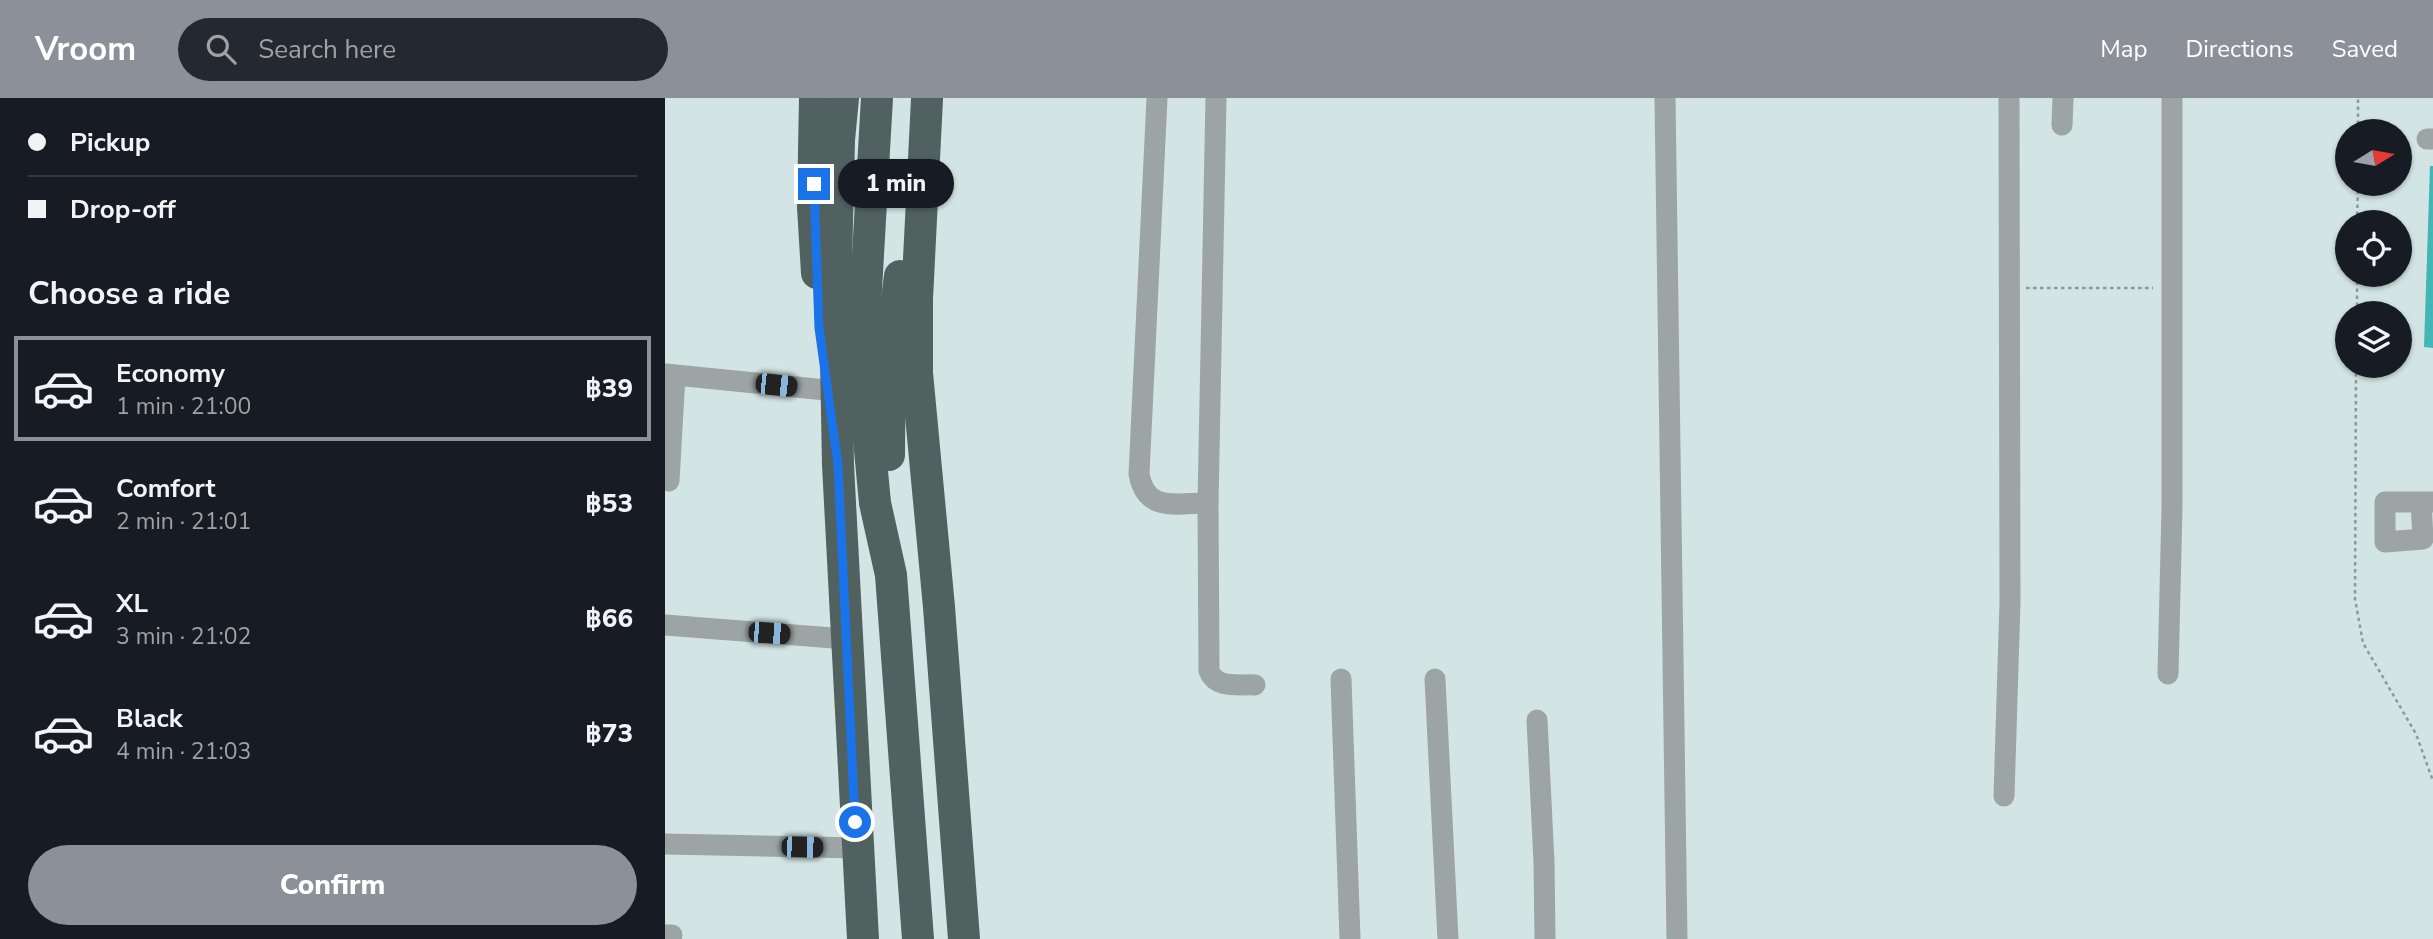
<!DOCTYPE html>
<html lang="en">
<head>
<meta charset="utf-8">
<style>
  :root { --surface:#171b24; --page:#242831; --text:#f1f3f6; --muted:#9ea1a6; --line:#363941; --accent:#8c9099 }
  body { margin:0; font-family:"Nunito Sans",sans-serif; background:var(--page); color:var(--text); height:100vh; display:flex; flex-direction:column; font-size:26px; white-space:nowrap }
  * { box-sizing:border-box; margin:0 }
  p { font-size:23px; color:var(--muted) }
  .icon { flex:none; width:38px; height:38px; fill:none; stroke:currentColor; stroke-width:2; stroke-linecap:round; stroke-linejoin:round }
  .map { position:relative; flex:1; overflow:hidden }
  .sheet { display:flex; flex-direction:column; background:var(--surface); width:665px }
  .sheet>* { flex:none }
  .hud { display:grid; align-content:center; height:154px; padding:0 28px; background:var(--surface) }
  .needle { width:46px; rotate:79deg }
  .tools { position:absolute; left:1670px; top:21px; display:grid; gap:14px }
  .tools a { display:grid; place-items:center; width:77px; height:77px; border-radius:50%; background:var(--surface); box-shadow:0 2px 5px #0004; font-size:35px }
  .end { position:absolute; width:32px; height:32px; margin:-16px; border:9px solid #1a73e8; background:#fff; box-shadow:0 0 0 4px #fff }
  .from { border-radius:50% }
  .bubble { position:absolute; height:49px; border-radius:24px; background:var(--surface); box-shadow:0 2px 5px #0004; font-size:23px; font-weight:800; line-height:49px; text-align:center }
  .car { position:absolute; width:21px; height:42px; margin:-21px -10px; border-radius:9px; box-shadow:0 0 5px 2px #0007; background:linear-gradient(#222 24%,#8ab4d8 0 40%,#222 0 76%,#8ab4d8 0 86%,#222 0) }
  .hud b { display:flex; align-items:center; gap:24px; height:66px; font-size:26px }
  .hud b+b { border-top:2px solid var(--line) }
  .hud i { width:18px; height:18px; background:var(--text) }
  ul { padding:0; list-style:none }
  li { display:flex; align-items:center; gap:21px; height:105px; margin:0 14px 10px; padding:0 14px; border:4px solid transparent; border-radius:0px }
  li div { flex:1 }
  li b { display:block; font-size:26px }
  li em { font-style:normal; font-weight:800 }
  li.active { border-color:var(--accent) }
  li>.icon { width:63px; height:63px; stroke-width:1.5 }
  h2 { padding:0 28px; font-size:32px; line-height:84px }
  .action { display:flex; gap:14px; margin-top:auto; padding:14px 28px }
  .action a { flex:1; height:80px; border-radius:42px; background:var(--accent); color:#fff; font-size:28px; font-weight:800; line-height:80px; text-align:center }
  header { display:flex; align-items:center; gap:42px; box-sizing:border-box; height:98px; padding:0 35px; background:var(--accent); color:#fff }
  header strong { font-size:33px }
  nav { display:flex; gap:38px; margin-inline-start:auto; font-size:24px }
  .search { width:490px; height:63px; background:var(--page); display:flex; align-items:center; gap:18px; box-sizing:border-box; padding:0 24px; border-radius:38px; color:var(--muted); font-size:26px }
  main { display:flex; flex:1; min-height:0 }
  .map>svg:first-child { display:block }
</style>
</head>
<body>
<header>
<strong>Vroom</strong>
<div class="search"><svg class="icon" aria-label="search" viewBox="0 0 24 24"><circle cx="10" cy="10" r="6"/><path d="M15 15l6 6"/></svg>Search here</div>
<nav><a>Map</a><a>Directions</a><a>Saved</a></nav>
</header>
<main>
<section class="sheet">
<div class="hud">
<b><i class="from"></i>Pickup</b>
<b><i></i>Drop-off</b>
</div>
<h2>Choose a ride</h2>
<ul>
<li class="active"><svg class="icon" aria-label="car" viewBox="0 0 24 24"><path d="M5 17H2v-5l4-1 3-4h7l3 4 3 1v5h-3M9 17h6M6 11h13"/><circle cx="7" cy="17" r="2"/><circle cx="17" cy="17" r="2"/></svg><div><b>Economy</b><p>1 min · 21:00</p></div><em>฿39</em></li>
<li><svg class="icon" aria-label="car" viewBox="0 0 24 24"><path d="M5 17H2v-5l4-1 3-4h7l3 4 3 1v5h-3M9 17h6M6 11h13"/><circle cx="7" cy="17" r="2"/><circle cx="17" cy="17" r="2"/></svg><div><b>Comfort</b><p>2 min · 21:01</p></div><em>฿53</em></li>
<li><svg class="icon" aria-label="car" viewBox="0 0 24 24"><path d="M5 17H2v-5l4-1 3-4h7l3 4 3 1v5h-3M9 17h6M6 11h13"/><circle cx="7" cy="17" r="2"/><circle cx="17" cy="17" r="2"/></svg><div><b>XL</b><p>3 min · 21:02</p></div><em>฿66</em></li>
<li><svg class="icon" aria-label="car" viewBox="0 0 24 24"><path d="M5 17H2v-5l4-1 3-4h7l3 4 3 1v5h-3M9 17h6M6 11h13"/><circle cx="7" cy="17" r="2"/><circle cx="17" cy="17" r="2"/></svg><div><b>Black</b><p>4 min · 21:03</p></div><em>฿73</em></li>
</ul>
<div class="action"><a>Confirm</a></div>
</section>
<div class="map">
<svg width="1768" height="841" viewBox="0 0 1768 841">
  <rect width="100%" height="100%" fill="#d2e4e3"/>
  <path fill="#42b5b5" d="M1765 68H1768V250L1759 249Z"/>
  <g fill="none" stroke-linecap="round" stroke-linejoin="round">
    <g stroke="#8c9a99" stroke-width="2.5" stroke-dasharray="3.5 3.5" stroke-linecap="butt">
      <path d="M1693 33V0"/>
      <path d="M1692 124 1693 86"/>
      <path d="M1361 190H1488"/>
      <path d="M1692 215V177"/>
      <path d="M1691 268 1690 501 1698 545 1751 636 1768 683"/>
    </g>
    <g stroke="#9ca4a4" stroke-width="21">
      <path d="M492 0 474 376C481 415 511 405 543 405"/>
      <path d="M551 0 543 405 544 573C551 591 573 586 590 587"/>
      <path d="M1000 0 1012 841"/>
      <path d="M1397 27 1398 0"/>
      <path d="M1762 41H1768"/>
      <path d="M0 276 161 292"/>
      <path d="M4 383 10 277"/>
      <path d="M1756 404 1758 441 1720 444V404H1768"/>
      <path d="M0 527 181 541"/>
      <path d="M1503 576 1507 410V0"/>
      <path d="M676 581 685 841"/>
      <path d="M770 581 783 841"/>
      <path d="M872 622 879 764 880 841"/>
      <path d="M1339 698 1345 504 1344 0"/>
      <path d="M0 746 192 750"/>
      <path d="M0 837H7"/>
    </g>
    <g stroke="#516160" stroke-width="32">
      <path d="M150 0 148 109 152 175"/>
      <path d="M178 0 174 42 170 209 173 367 198 841"/>
      <path d="M212 0 200 209 204 342 210 405 226 477 253 841"/>
      <path d="M262 1 252 201V275L274 509 299 841"/>
      <path d="M224 357C224 297 227 237 235 178"/>
    </g>
  </g>
  <g fill="none" stroke-linecap="round" stroke-linejoin="round">
    <path stroke="#1a73e8" stroke-width="9" d="M149 86 154 230 173 367 190 724"/>
  </g>
</svg>
<div class="tools">
<a><svg class="needle" viewBox="-14 -14 28 28"><path d="M0-13l5 13h-10z" fill="#e53935"/><path d="M0 13l5-13h-10z" fill="#9ea1a6"/></svg></a>
<a><svg class="icon" aria-label="locate" viewBox="0 0 24 24"><circle cx="12" cy="12" r="6"/><path d="M12 2v4M12 18v4M2 12h4M18 12h4"/></svg></a>
<a><svg class="icon" aria-label="layers" viewBox="0 0 24 24"><path d="M12 4l9 5-9 5-9-5zM3 14l9 5 9-5"/></svg></a>
</div>
<i class="end from" style="left:190px;top:724px"></i>
<i class="end" style="left:149px;top:86px"></i>
<div class="bubble" style="left:173px;top:61px;width:116px">1 min</div>
<i class="car" style="left:111px;top:287px;rotate:96deg"></i>
<i class="car" style="left:104px;top:535px;rotate:94deg"></i>
<i class="car" style="left:137px;top:749px;rotate:91deg"></i>
</div>
</main>
</body>
</html>
